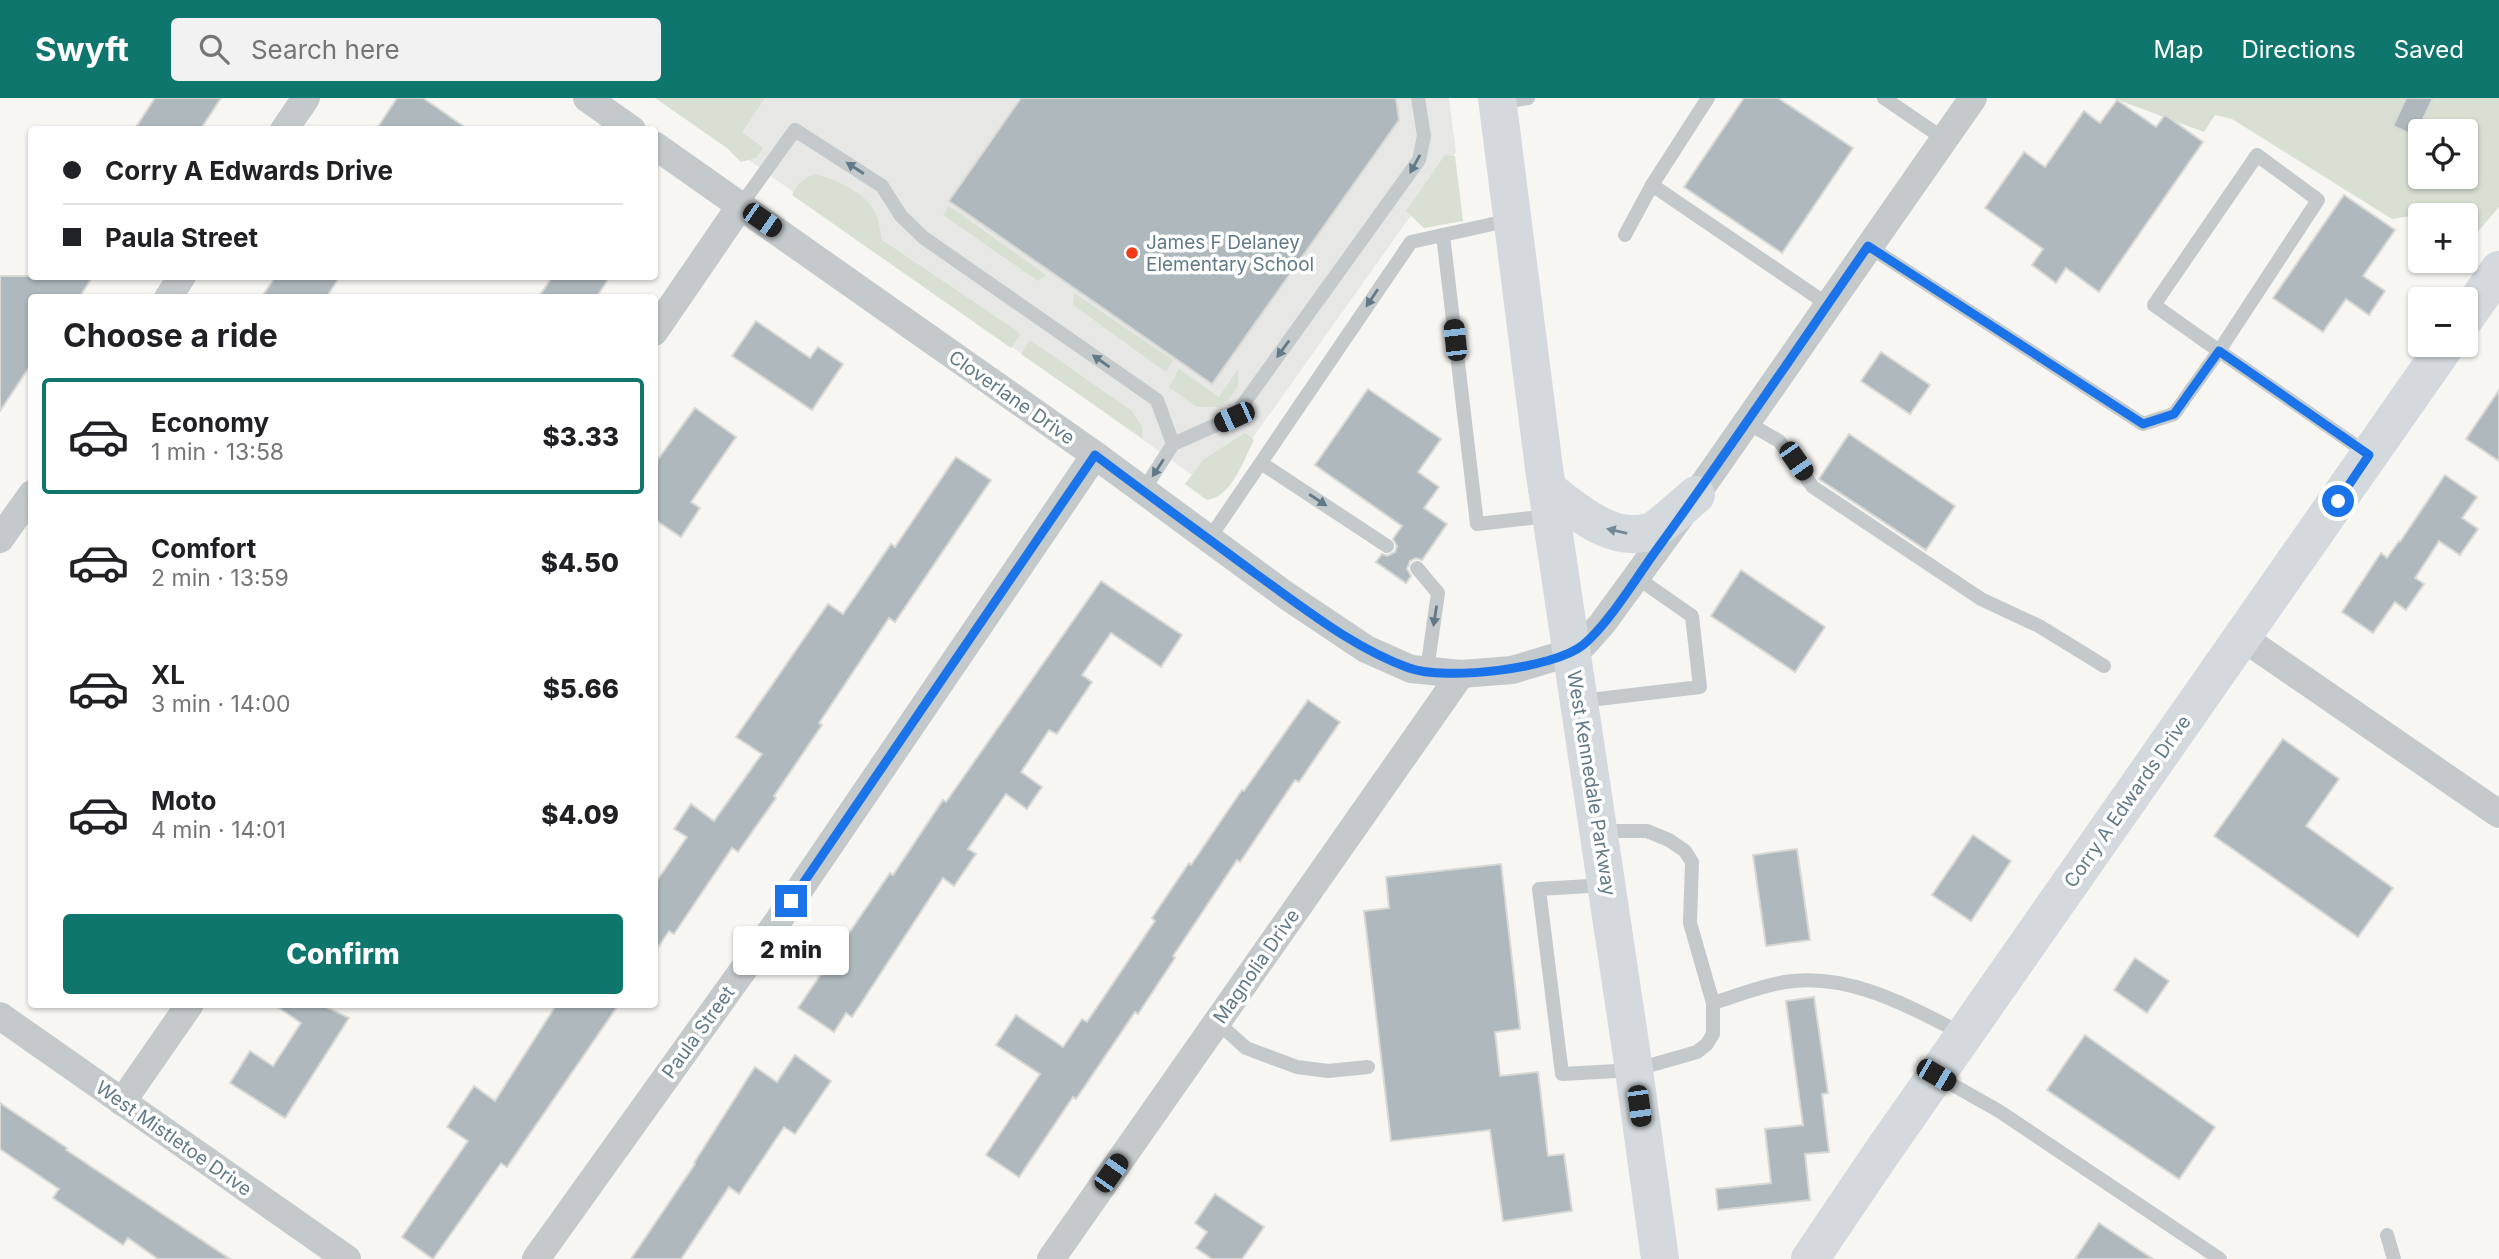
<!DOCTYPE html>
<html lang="en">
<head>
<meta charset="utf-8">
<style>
  :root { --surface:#fff; --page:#f2f2f2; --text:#202124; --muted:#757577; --line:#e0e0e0; --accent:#0f766e }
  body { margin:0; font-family:Inter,sans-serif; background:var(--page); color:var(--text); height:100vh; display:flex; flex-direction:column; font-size:26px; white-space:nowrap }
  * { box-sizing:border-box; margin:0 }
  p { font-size:23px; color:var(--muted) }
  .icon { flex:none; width:38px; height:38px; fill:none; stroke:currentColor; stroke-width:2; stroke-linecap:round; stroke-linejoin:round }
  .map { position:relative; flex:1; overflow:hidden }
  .details { position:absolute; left:28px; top:196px; width:630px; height:714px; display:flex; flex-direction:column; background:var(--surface); border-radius:7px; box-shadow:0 2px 5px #0004 }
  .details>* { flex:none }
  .banner { position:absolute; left:28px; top:28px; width:630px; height:154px; border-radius:7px; box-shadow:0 2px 5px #0004; display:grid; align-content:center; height:154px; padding:0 35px; background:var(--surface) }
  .controls { position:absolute; left:2408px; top:21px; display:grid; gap:14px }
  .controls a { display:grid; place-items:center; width:70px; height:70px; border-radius:7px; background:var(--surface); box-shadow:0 2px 5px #0004; font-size:35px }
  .end { position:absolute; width:32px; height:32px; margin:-16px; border:9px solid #1a73e8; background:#fff; box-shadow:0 0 0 4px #fff }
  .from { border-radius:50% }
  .bubble { position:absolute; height:49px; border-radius:7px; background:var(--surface); box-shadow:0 2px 5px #0004; font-size:23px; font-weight:800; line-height:49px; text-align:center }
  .car { position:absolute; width:21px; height:42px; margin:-21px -10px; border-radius:9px; box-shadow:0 0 5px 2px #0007; background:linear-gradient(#222 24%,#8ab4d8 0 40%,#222 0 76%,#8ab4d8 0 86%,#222 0) }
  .banner b { display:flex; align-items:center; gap:24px; height:66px; font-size:26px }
  .banner b+b { border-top:2px solid var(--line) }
  .banner i { width:18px; height:18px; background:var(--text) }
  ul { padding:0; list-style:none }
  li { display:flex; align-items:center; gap:21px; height:116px; margin:0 14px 10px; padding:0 21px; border:4px solid transparent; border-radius:7px }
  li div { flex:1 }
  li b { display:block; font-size:26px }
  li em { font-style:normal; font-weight:800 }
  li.selected { border-color:var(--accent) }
  li>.icon { width:63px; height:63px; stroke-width:1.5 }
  h2 { padding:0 35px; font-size:32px; line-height:84px }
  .action { display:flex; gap:14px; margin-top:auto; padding:14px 35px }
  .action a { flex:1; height:80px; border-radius:7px; background:var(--accent); color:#fff; font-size:28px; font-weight:800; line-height:80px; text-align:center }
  header { display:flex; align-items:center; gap:42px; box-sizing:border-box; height:98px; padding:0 35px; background:var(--accent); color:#fff }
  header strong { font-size:33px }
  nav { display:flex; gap:38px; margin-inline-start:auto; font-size:24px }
  .search { width:490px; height:63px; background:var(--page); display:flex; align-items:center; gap:18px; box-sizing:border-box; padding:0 24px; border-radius:7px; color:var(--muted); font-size:26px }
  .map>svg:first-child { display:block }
</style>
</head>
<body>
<header>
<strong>Swyft</strong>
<div class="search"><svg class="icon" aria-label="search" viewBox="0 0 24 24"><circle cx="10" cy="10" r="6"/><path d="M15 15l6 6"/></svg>Search here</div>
<nav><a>Map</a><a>Directions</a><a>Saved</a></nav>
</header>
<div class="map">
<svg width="2499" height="1161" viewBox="0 0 2499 1161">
  <rect width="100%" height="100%" fill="#f7f6f3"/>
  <path fill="#e7e8e6" d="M661 0H1449L1456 54 1215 393Z"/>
  <g fill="#d8dfd3" fill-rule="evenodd">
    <path d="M655 0H765L742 34 763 50 756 60 741 64 727 50Z"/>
    <path d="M2113 0H2499V109L2475 137 2466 134V117L2421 116 2392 121 2232 21 2215 17 2204 34ZM2420 33H2466V79H2420Z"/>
    <path d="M1445 57 1455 58 1463 123 1424 130 1406 113Z"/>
    <path d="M814 76C834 80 866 95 875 114 879 122 880 133 882 142L1017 233 1020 237 1011 250 792 97C797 86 803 81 814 76Z"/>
    <path d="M949 108 1046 177 1038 183 943 117Z"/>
    <path d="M1074 195 1173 262 1166 274 1073 207Z"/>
    <path d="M1030 242 1132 313 1142 329V340L1021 256Z"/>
    <path d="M1179 271 1219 299 1238 271V288L1227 304 1219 309H1197L1169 289Z"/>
    <path d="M1245 335 1254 342C1244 361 1232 399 1207 402L1185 386 1203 362Z"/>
  </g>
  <g fill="#aeb8bd" stroke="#d8d8d5" stroke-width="2">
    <path d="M155 0H221L200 32H134Z"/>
    <path d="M397 0H423L469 32H376Z"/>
    <path d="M1021 0H1396L1399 22 1212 286 949 103Z"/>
    <path d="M1744 0H1778L1853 50 1782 155 1684 89Z"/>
    <path d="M2406 0H2433L2415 38 2393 28Z"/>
    <path d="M2117 2 2156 29 2165 17 2203 44 2099 194 2066 170 2056 185 2032 167 2043 151 1985 110 2024 54 2045 69 2084 13 2100 25Z"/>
    <path d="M2344 97 2395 132 2363 178 2385 193 2369 217 2346 201 2323 234 2273 200Z"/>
    <path d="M0 178H93L79 200H32V265L0 313Z"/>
    <path d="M276 178H340L326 200H261Z"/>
    <path d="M553 178H610L596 200H538Z"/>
    <path d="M756 223 810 260 818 249 843 266 812 312 732 258Z"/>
    <path d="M1881 254 1930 287 1910 316 1861 283Z"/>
    <path d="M1368 291 1441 341 1418 374 1439 389 1424 410 1447 426 1422 462 1416 460 1410 463 1407 471 1411 478 1406 485 1376 464 1382 456 1387 458 1395 454 1397 448 1393 441 1402 428 1315 367Z"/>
    <path d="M2499 292V363L2466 341Z"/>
    <path d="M695 310 736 339 691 404 700 410 681 439 654 421V367Z"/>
    <path d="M1849 336 1955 408 1926 452 1819 381Z"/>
    <path d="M956 359 991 382 895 524 889 520 819 625 822 627 774 698 776 700 738 754 732 750 674 836 669 833 654 855V787L687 739 674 731 691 706 714 723 762 656 736 639 828 506 843 516 891 446 895 449Z"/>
    <path d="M2445 377 2477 399 2462 420 2478 431 2460 457 2439 443 2415 480 2424 486 2406 512 2395 504 2373 535 2342 514 2381 455 2387 460 2399 443 2400 444Z"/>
    <path d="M1741 472 1825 529 1795 574 1711 518Z"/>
    <path d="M1101 483 1182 537 1161 569 1111 535 1082 577 1092 584 1057 636 1049 632 1021 674 1042 689 1027 711 1006 696 968 751 976 756 954 788 943 780 852 919 846 915 834 934 798 910 890 775 893 777 943 702 946 704Z"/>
    <path d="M1308 602 1340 624 1299 684 1295 682 1240 764 1237 762 1173 858 1175 860 1138 916 1135 914 1076 1001 1073 999 1019 1079 986 1057 1040 976 996 947 1016 917 1063 949 1082 921 1087 924 1155 823 1152 820 1189 765 1191 767 1242 692 1244 693Z"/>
    <path d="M2283 641 2339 681 2306 728 2393 790 2358 839 2214 738Z"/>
    <path d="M1973 737 2011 763 1971 823 1932 797Z"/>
    <path d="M1797 751 1810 842 1766 848 1753 757Z"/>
    <path d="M1501 766 1520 931 1495 934 1500 978 1538 974 1548 1058 1564 1056 1572 1113 1503 1123 1490 1032 1391 1043 1364 813 1389 810 1386 779Z"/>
    <path d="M2135 860 2169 883 2147 915 2114 892Z"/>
    <path d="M1814 899 1828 995 1822 996 1829 1054 1805 1056 1810 1102 1718 1112 1716 1091 1771 1085 1765 1031 1803 1027 1786 903Z"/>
    <path d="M273 906H320L349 920 285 1020 230 985 250 953 273 968 301 925Z"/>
    <path d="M557 906H619L507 1069 501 1065 433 1161 402 1139 468 1043 447 1029 474 988 495 1003Z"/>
    <path d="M2085 937 2215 1029 2179 1081 2047 992Z"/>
    <path d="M795 957 831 983 795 1036 784 1029 739 1096 729 1089 681 1161H631L695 1066 694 1065 755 969 777 984Z"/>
    <path d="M0 1005 67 1050 66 1052 230 1161H158L128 1140 123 1147 53 1100 59 1091 0 1051Z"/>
    <path d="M1215 1096 1264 1129 1242 1161H1212L1196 1150 1207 1134 1195 1125Z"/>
    <path d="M2099 1125 2153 1161H2075Z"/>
  </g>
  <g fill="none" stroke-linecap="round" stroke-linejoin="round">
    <g stroke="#c4c9cc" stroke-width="14">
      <path d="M1884 0 1944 41"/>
      <path d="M1498 5 1528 0"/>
      <path d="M2257 57 2318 102 2219 253 2154 207Z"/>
      <path d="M1652 87 1708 0"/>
      <path d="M741 107 795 32 882 88 901 118 924 140 1157 302 1173 346"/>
      <path d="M1443 137 1477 426 1549 418"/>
      <path d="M1625 137 1652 87 1827 206"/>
      <path d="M1868 148 2143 326 2174 316 2219 253 2368 356"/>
      <path d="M1746 324 1779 343 1813 389 1981 501 2039 528 2104 568"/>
      <path d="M1261 365 1387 448"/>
      <path d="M1143 393 1173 346 1234 319 1419 62 1424 38 1418 0"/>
      <path d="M1209 441 1411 144 1511 122"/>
      <path d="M1417 470 1438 495 1427 572"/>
      <path d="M1581 603 1700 589 1692 518 1636 479"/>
      <path d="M1600 733H1647L1669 742 1685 753 1692 764 1690 825 1713 905V936L1707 946 1697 954 1634 972 1562 976 1539 791 1606 787"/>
      <path d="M1713 905C1736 898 1761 888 1785 884 1849 874 1908 908 1963 936"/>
      <path d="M1217 924 1246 950 1297 969 1328 973 1368 969"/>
      <path d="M1937 978 1999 1013 2220 1161"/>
      <path d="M2387 1137 2394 1161"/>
    </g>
    <g stroke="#c4c9cc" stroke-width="28">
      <path d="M587 0 632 32"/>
      <path d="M284 32 306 0"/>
      <path d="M654 47 1095 357 1284 496 1366 551 1411 571 1461 576 1512 572 1572 554 1584 546 1602 526 1696 397 1973 0"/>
      <path d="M168 200 182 178"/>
      <path d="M654 234 741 107"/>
      <path d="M0 441 32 396"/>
      <path d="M2242 539 2499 716"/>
      <path d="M0 918 347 1161"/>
      <path d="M122 1004 190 906"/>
      <path d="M536 1161 776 826 1095 357"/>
      <path d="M1051 1161 1461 576"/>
    </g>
    <g stroke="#d3d9dd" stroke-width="38">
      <path d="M2466 219 2499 172"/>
      <path d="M1810 1161 1883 1053 2446 247"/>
    </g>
    <g stroke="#d3d9dd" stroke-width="38">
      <path d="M1497 0 1544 370 1634 972 1660 1161"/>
      <path d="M1547 391C1576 412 1610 445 1649 434 1659 431 1686 405 1696 397"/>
    </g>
  </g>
  <defs><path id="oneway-solid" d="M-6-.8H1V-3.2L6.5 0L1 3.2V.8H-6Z" transform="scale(1.75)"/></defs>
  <g fill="#627987">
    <use href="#oneway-solid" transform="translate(1415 66) rotate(119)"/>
    <use href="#oneway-solid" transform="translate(855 70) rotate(-147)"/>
    <use href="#oneway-solid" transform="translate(1372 200) rotate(124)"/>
    <use href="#oneway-solid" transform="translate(1283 251) rotate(126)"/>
    <use href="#oneway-solid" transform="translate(1101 263) rotate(-145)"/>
    <use href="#oneway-solid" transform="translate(1158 370) rotate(123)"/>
    <use href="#oneway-solid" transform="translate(1318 402) rotate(33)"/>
    <use href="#oneway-solid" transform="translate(1435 518) rotate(99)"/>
  </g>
  <use fill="#738794" href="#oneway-solid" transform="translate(1617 433) rotate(-167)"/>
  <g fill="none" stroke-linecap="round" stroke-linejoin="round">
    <path stroke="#1a73e8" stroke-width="9" d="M791 803 1095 357C1148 397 1202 436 1256 476 1304 510 1353 550 1409 570 1445 583 1553 571 1583 547 1609 526 1639 475 1660 447 1731 349 1799 248 1868 148L2143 326 2174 316 2219 253 2369 357 2338 403"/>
  </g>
  <circle fill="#f33a16" stroke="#fff" stroke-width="2.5" cx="1132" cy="155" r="7"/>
  <g text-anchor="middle" stroke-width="7" stroke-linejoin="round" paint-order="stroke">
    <g font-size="19" fill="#627987" stroke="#fff" text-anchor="start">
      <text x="1146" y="151">James F Delaney<tspan x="1146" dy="22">Elementary School</tspan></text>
    </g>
    <g font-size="19" fill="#627987" stroke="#fff">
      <text transform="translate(1012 299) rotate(35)" y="7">Cloverlane Drive</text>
      <text transform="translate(1592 685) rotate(81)" y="7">West Kennedale Parkway</text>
      <text transform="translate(2127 703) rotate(-55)" y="7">Corry A Edwards Drive</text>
      <text transform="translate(1256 868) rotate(-55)" y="7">Magnolia Drive</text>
      <text transform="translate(698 934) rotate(-54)" y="7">Paula Street</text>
      <text transform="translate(174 1040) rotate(35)" y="7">West Mistletoe Drive</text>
    </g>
  </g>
</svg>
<div class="controls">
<a><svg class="icon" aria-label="locate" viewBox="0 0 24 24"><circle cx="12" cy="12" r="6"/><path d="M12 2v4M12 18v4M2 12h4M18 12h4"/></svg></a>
<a>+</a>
<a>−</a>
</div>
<i class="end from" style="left:2338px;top:403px"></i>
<i class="end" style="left:791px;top:803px"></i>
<div class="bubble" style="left:733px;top:828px;width:116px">2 min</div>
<i class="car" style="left:762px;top:122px;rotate:125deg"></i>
<i class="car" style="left:1455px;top:242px;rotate:354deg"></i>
<i class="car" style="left:1234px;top:319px;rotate:246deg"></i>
<i class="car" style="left:1796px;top:363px;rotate:145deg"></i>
<i class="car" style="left:1936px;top:977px;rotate:120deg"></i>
<i class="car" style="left:1639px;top:1008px;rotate:172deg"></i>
<i class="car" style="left:1111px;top:1075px;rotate:35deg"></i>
<div class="banner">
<b><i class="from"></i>Corry A Edwards Drive</b>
<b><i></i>Paula Street</b>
</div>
<section class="details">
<h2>Choose a ride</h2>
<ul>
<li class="selected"><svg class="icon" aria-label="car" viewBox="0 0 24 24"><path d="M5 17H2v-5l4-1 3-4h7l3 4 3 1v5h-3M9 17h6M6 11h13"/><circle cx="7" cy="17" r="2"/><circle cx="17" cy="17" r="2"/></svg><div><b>Economy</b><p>1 min · 13:58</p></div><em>$3.33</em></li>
<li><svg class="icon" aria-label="car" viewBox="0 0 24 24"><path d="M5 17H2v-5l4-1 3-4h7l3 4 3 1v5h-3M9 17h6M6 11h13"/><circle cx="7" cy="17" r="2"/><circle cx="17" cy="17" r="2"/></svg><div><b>Comfort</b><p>2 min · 13:59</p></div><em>$4.50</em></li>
<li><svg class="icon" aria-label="car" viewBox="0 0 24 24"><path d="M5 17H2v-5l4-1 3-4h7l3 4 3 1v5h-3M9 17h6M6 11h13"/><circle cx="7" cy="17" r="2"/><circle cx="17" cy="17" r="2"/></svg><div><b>XL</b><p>3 min · 14:00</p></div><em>$5.66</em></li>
<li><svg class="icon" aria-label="car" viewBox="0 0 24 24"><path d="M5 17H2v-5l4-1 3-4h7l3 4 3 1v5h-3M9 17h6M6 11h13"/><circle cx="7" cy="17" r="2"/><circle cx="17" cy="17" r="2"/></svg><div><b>Moto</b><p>4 min · 14:01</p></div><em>$4.09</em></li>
</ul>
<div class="action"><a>Confirm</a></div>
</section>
</div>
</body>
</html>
